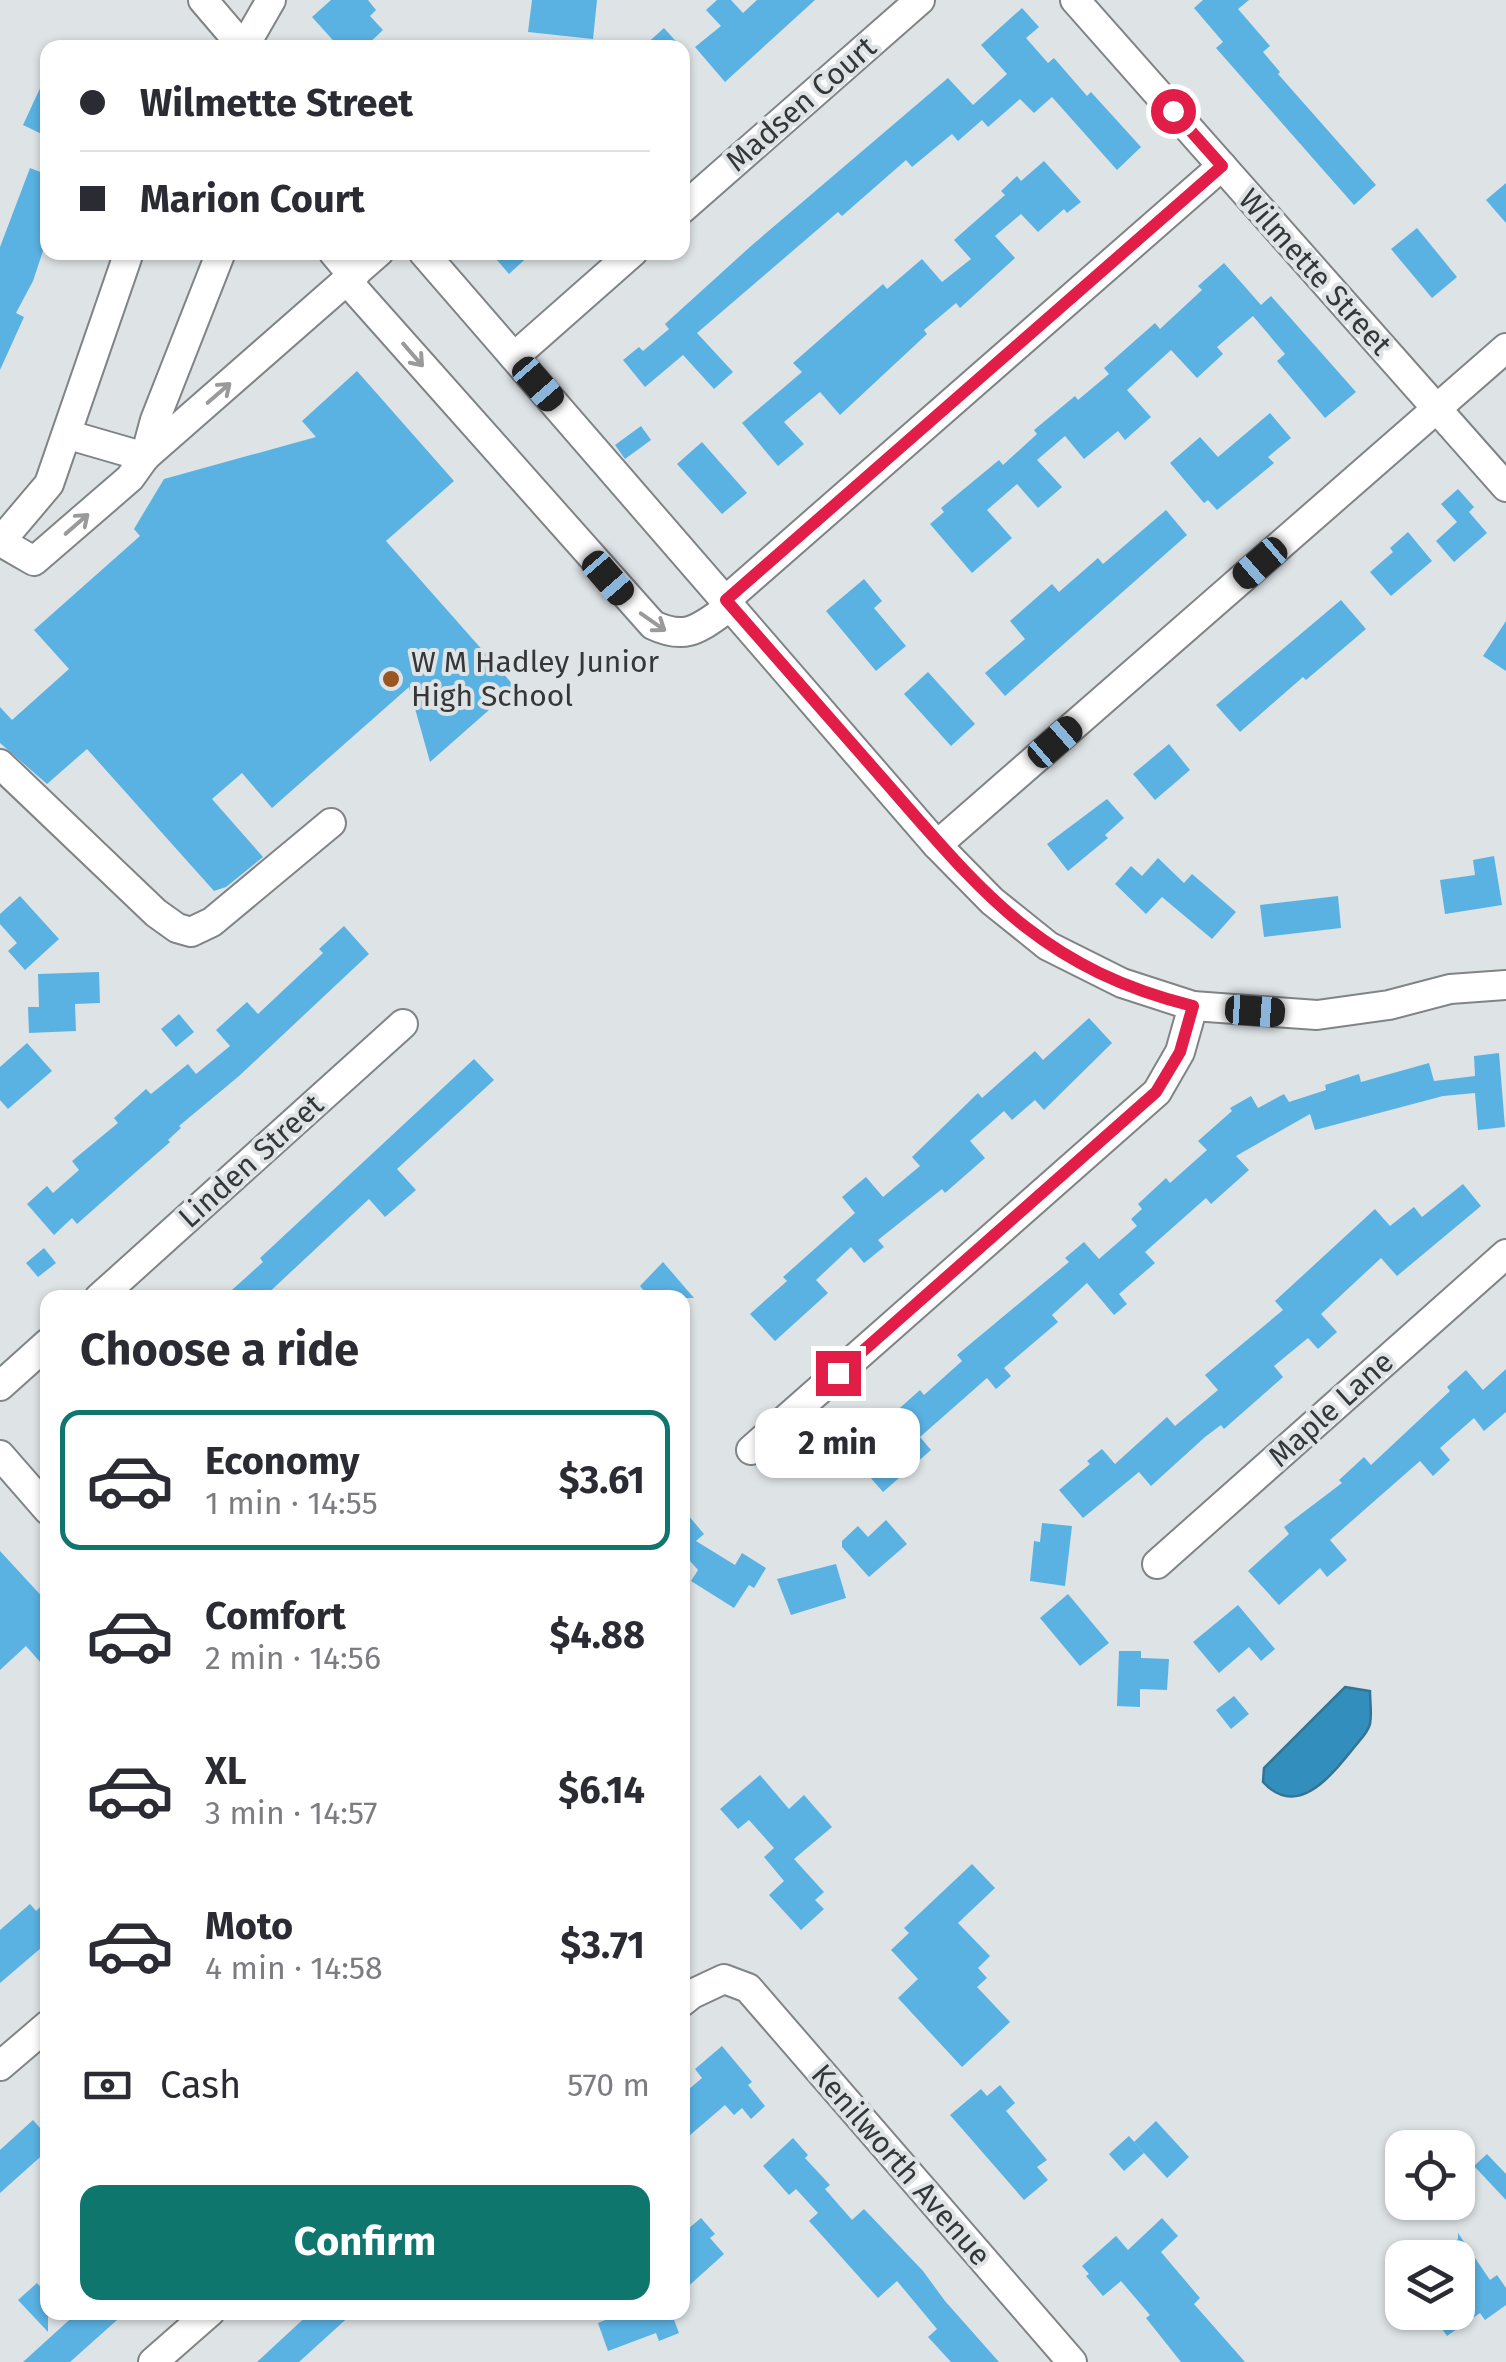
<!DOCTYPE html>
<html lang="en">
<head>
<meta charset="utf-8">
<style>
  :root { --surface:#fff; --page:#f2f2f3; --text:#2b2b33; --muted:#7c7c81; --line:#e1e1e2; --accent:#0f766e }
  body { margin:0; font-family:"Fira Sans",sans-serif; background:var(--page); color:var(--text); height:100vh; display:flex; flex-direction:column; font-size:38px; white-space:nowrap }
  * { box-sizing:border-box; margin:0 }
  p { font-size:32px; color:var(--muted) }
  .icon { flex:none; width:55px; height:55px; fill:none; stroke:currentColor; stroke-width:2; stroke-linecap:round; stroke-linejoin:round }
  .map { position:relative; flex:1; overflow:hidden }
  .drawer { position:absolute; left:40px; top:1290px; width:650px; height:1030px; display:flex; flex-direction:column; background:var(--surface); border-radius:20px; box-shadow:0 2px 8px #0004 }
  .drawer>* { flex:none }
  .top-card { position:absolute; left:40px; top:40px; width:650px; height:220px; border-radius:20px; box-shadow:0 2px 8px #0004; display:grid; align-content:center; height:220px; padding:0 40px; background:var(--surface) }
  .buttons { position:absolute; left:1385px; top:2130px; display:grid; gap:20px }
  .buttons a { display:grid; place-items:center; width:90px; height:90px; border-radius:20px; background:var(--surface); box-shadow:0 2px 8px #0004; font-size:50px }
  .end { position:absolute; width:45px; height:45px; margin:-22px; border:12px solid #e11d48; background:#fff; box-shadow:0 0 0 5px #fff }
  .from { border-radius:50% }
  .bubble { position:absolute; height:70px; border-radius:20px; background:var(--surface); box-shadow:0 2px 8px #0004; font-size:32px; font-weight:700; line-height:70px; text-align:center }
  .car { position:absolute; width:30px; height:60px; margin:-30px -15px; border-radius:12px; box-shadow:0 0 8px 2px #0007; background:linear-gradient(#222 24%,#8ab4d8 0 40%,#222 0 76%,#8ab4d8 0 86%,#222 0) }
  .top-card b { display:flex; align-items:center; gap:35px; height:95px; font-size:38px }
  .top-card b+b { border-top:2px solid var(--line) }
  .top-card i { width:25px; height:25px; background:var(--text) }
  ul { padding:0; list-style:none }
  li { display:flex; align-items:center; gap:30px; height:140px; margin:0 20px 15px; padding:0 20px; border:5px solid transparent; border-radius:20px }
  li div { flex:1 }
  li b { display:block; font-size:38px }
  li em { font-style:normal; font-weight:700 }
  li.on { border-color:var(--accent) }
  li>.icon { width:90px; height:90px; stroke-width:1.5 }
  h2 { padding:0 40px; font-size:45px; line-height:120px }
  .pay { display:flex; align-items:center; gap:25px; height:110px; padding:0 40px; font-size:38px }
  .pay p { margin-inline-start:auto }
  .action { display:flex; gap:20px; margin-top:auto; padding:20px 40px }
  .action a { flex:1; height:115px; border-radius:20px; background:var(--accent); color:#fff; font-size:40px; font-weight:700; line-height:115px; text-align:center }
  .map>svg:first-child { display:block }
</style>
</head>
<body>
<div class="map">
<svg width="1506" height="2362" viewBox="0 0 1506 2362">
  <rect width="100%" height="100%" fill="#dee3e6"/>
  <path fill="#328ebd" stroke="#337495" stroke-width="2.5" d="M1345 1687 1370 1691C1370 1702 1372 1714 1370 1724 1368 1733 1358 1742 1352 1750 1330 1777 1297 1819 1263 1782L1264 1768Z"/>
  <g fill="#5ab2e3">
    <path d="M331 0H368L376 10 370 16 383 30 364 48H340L312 17Z"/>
    <path d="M532 0H597L593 39 528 32Z"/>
    <path d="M717 0H731L743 13 757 0H815L725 82 695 47 721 26 706 10Z"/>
    <path d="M1203 0H1249L1238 9 1270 46 1263 52 1280 72 1278 74 1376 185 1354 205 1216 48 1223 42 1194 8Z"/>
    <path d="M1022 8 1039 27 1026 38 1048 63 1054 58 1087 96 1091 92 1141 147 1117 170 1052 97 1034 113 1020 99 988 127 982 120 958 141 952 134 912 167 906 160 842 216 838 212 697 333 733 372 714 389 683 355 645 387 623 360 639 347 643 351 669 329 665 324 751 246 948 78 973 105 1007 74 981 45Z"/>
    <path d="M664 28 682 48H642Z"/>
    <path d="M48 71V137L23 125Z"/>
    <path d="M1044 161 1081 202 1067 213 1064 209 1038 232 1021 214 995 236 1015 258 960 308 956 303 924 330 927 334 840 415 820 392 784 422 804 444 778 466 742 423 802 372 793 363 883 284 887 289 922 259 942 282 971 259 954 240 1005 195 1001 191 1017 176 1021 181Z"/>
    <path d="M30 168 48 175V236L33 281 16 313 24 317 0 370V247Z"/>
    <path d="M1506 183V223L1486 200Z"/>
    <path d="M1417 228 1457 277 1432 298 1391 249Z"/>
    <path d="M490 252H533L509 274Z"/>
    <path d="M1224 263 1261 305 1271 296 1356 392 1325 418 1277 361 1285 354 1253 316 1217 347 1223 354 1197 378 1171 350 1127 390 1151 417 1125 440 1118 431 1084 459 1065 436 1037 460 1062 487 1038 508 1017 484 987 510 1012 538 972 573 930 524 944 512 941 508 999 460 1003 465 1037 434 1034 430 1075 396 1078 400 1109 374 1104 368 1155 323 1160 329 1202 290 1198 286Z"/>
    <path d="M357 371 454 481 386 541 515 687 430 762 409 687 272 808 242 773 212 799 263 857 226 887 214 891 87 749 47 784 0 743V707L12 720 69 669 34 630 140 536 134 529 164 479 316 437 302 421Z"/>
    <path d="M1270 413 1291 438 1268 457 1274 463 1217 510 1208 500 1204 503 1170 463 1200 437 1218 457Z"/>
    <path d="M641 426 651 440 625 459 615 445Z"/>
    <path d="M702 442 747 493 722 514 677 464Z"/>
    <path d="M1458 489 1474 507 1469 512 1487 533 1454 562 1436 541 1457 522 1441 504Z"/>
    <path d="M1166 510 1187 535 1005 696 985 673 1025 639 1010 621 1052 584 1059 592 1098 558 1103 564Z"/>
    <path d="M1408 532 1432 561 1391 596 1370 572 1393 552 1390 548Z"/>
    <path d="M864 579 882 601 874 608 906 646 876 671 826 611Z"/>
    <path d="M1341 600 1366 629 1306 680 1303 677 1240 732 1216 705Z"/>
    <path d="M1506 621V671L1483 656Z"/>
    <path d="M928 672 975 724 951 746 904 694Z"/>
    <path d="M1169 744 1190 770 1155 800 1133 774Z"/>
    <path d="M1107 799 1124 818 1105 835 1108 838 1068 871 1047 844Z"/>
    <path d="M1494 856 1502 905 1445 914 1440 880 1475 875 1473 860Z"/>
    <path d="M1158 858 1184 883 1192 874 1236 912 1212 939 1162 897 1146 914 1115 884 1131 866 1142 876Z"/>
    <path d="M20 896 59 939 25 970 8 951 17 943 0 924V914Z"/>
    <path d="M1338 896 1341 928 1264 937 1260 905Z"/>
    <path d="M344 926 369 954 239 1076 179 1126 181 1128 168 1140 170 1142 137 1171 77 1224 72 1218 54 1235 27 1204 47 1186 53 1193 79 1170 72 1161 118 1123 114 1118 146 1089 151 1094 188 1064 196 1074 230 1046 216 1030 247 1002 258 1014 323 953 319 949Z"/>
    <path d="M99 972 100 1003 75 1004 76 1031 29 1033 28 1007H39L38 974Z"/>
    <path d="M179 1014 194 1032 176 1047 161 1029Z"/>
    <path d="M1089 1018 1112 1043 1044 1110 1035 1100 1012 1120 1004 1111 970 1141 985 1158 945 1193 942 1189 878 1240 884 1247 864 1263 851 1247 816 1280 828 1293 775 1341 750 1314 787 1281 783 1277 855 1213 842 1197 866 1177 883 1197 920 1166 912 1157 978 1093 982 1098 1035 1051 1043 1060Z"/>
    <path d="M27 1043 52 1071 8 1109 0 1100V1067Z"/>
    <path d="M1499 1053 1505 1127 1478 1130 1475 1093 1443 1096 1315 1130 1310 1114 1236 1156 1249 1170 1211 1204 1206 1198 1145 1252 1155 1263 1119 1294 1127 1304 1114 1315 1087 1283 1052 1315 1058 1322 1004 1368 1011 1376 996 1389 987 1378 920 1437 931 1450 883 1492 863 1469 889 1447 874 1431 920 1390 924 1395 962 1361 957 1355 1069 1262 1065 1258 1084 1242 1099 1259 1137 1226 1131 1219 1142 1209 1138 1204 1166 1178 1170 1183 1207 1150 1198 1141 1232 1111 1230 1108 1251 1096 1258 1108 1284 1094 1289 1102 1326 1090 1325 1085 1359 1074 1361 1082 1429 1063 1434 1081 1475 1076 1474 1056Z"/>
    <path d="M474 1059 494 1080 397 1169 416 1190 385 1217 369 1199 263 1298H223L263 1262 260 1258Z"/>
    <path d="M1463 1184 1481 1206 1397 1276 1381 1258 1321 1314 1337 1332 1318 1349 1308 1338 1274 1366 1283 1377 1224 1429 1221 1425 1205 1437 1151 1486 1139 1472 1083 1518 1059 1490 1090 1464 1087 1461 1102 1449 1115 1464 1167 1417 1175 1426 1218 1390 1205 1375 1283 1310 1275 1301 1375 1209 1390 1226 1414 1207 1422 1217Z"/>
    <path d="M44 1248 56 1263 38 1277 26 1263Z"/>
    <path d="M663 1262 694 1298H650L640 1286Z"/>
    <path d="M1506 1369V1412L1484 1431 1474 1418 1440 1448 1450 1460 1433 1476 1420 1461 1330 1540 1347 1560 1327 1577 1320 1568 1279 1605 1248 1571 1289 1534 1284 1527 1342 1483 1339 1480 1364 1457 1371 1465 1450 1391 1447 1387 1466 1370 1483 1390Z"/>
    <path d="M682 1508 704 1534 696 1541 735 1565 742 1553 766 1568 754 1588 749 1585 734 1608 691 1581 698 1570 682 1552Z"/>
    <path d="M886 1520 907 1544 869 1577 842 1547V1541L858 1526 868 1537Z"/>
    <path d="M1042 1523 1072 1526 1065 1586 1030 1581 1034 1541 1040 1542Z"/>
    <path d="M0 1551 48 1603V1671L26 1646 0 1670Z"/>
    <path d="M836 1564 846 1598 791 1615 777 1579Z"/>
    <path d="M1068 1594 1109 1643 1080 1666 1040 1618Z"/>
    <path d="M1238 1605 1275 1649 1261 1661 1249 1647 1219 1673 1193 1642Z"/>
    <path d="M1119 1651H1141V1658L1169 1659 1167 1690 1140 1689V1707L1117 1706Z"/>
    <path d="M1234 1696 1249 1714 1231 1729 1216 1710Z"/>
    <path d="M760 1775 789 1809 804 1795 832 1827 794 1859 824 1892 815 1900 824 1909 801 1930 769 1895 784 1881 764 1857 774 1848 749 1820 738 1829 720 1809Z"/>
    <path d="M972 1864 995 1888 958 1923 990 1956 978 1968 987 1978 977 1987 1010 2022 962 2067 898 1998 918 1979 891 1950 909 1933 904 1928Z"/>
    <path d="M48 1900V1942L0 1983V1930L30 1904 36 1911Z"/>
    <path d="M722 2046 752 2082 748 2085 765 2106 751 2119 742 2108 734 2115 725 2105 682 2142V2095L702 2078 695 2069Z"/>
    <path d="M1000 2085 1015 2103 1006 2111 1047 2160 1037 2167 1048 2180 1024 2200 950 2115 981 2089 987 2096Z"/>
    <path d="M33 2120 48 2137V2150L0 2193V2150Z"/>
    <path d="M1156 2121 1189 2157 1167 2178 1134 2142Z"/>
    <path d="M1129 2136 1144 2153 1124 2171 1109 2154Z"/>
    <path d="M793 2138 808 2155 805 2158 830 2185 825 2189 852 2220 864 2209 923 2271 945 2301 999 2362H951L928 2337 937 2329 897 2281 878 2298 809 2221 818 2213 796 2189 789 2195 763 2166Z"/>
    <path d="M1487 2154 1506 2174V2200L1474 2166Z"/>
    <path d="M701 2218 715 2234 710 2238 724 2254 682 2292V2234Z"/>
    <path d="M1162 2218 1178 2236 1161 2252 1200 2298 1194 2304 1245 2362H1181L1146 2318 1150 2315 1121 2281 1103 2296 1086 2276 1089 2274 1082 2266 1116 2236 1128 2250Z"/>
    <path d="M1458 2233 1490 2280 1497 2275 1506 2288V2305L1485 2320 1480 2313 1447 2336 1430 2312H1458V2258H1431L1458 2239Z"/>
    <path d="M37 2283 48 2295V2332L18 2300Z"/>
    <path d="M78 2312H126L70 2362H23Z"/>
    <path d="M311 2312H354L299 2362H257Z"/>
    <path d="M625 2312H671L679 2333 659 2341 656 2333 608 2351 598 2323Z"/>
  </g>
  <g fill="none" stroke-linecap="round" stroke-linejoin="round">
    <defs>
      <g id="minor">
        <path d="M203 0 244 48"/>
        <path d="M1075 0 1506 487"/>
        <path d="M244 47 271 0"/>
        <path d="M682 209 920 0"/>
        <path d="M333 252 354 277"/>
        <path d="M423 252 937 845 992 901 1048 946 1122 983 1193 1006 1317 1015 1389 1005 1450 989 1506 985"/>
        <path d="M348 282 653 625C689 642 701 626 731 606"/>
        <path d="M514 357 633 252"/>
        <path d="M69 435 145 457"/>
        <path d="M145 457 155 420 221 252"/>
        <path d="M0 542 49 484 129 252"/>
        <path d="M1 542 34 561 130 478 145 457 379 252"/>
        <path d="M726 600 1222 166"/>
        <path d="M0 764 156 913 177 928 191 932 212 922 331 823"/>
        <path d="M937 845 1506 348"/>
        <path d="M99 1298 403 1024"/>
        <path d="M0 1386 48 1343"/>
        <path d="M751 1450 1157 1092 1180 1052 1193 1006"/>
        <path d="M0 1455 48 1510"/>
        <path d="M1157 1564 1506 1254"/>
        <path d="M682 2002 692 1994 724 1979 748 1988 1072 2362"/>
        <path d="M0 2066 48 2025"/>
        <path d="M153 2362 210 2312"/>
      </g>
    </defs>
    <use href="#minor" stroke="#808487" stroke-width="32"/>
    <use href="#minor" stroke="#fff" stroke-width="28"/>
  </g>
  <defs><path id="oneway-shaft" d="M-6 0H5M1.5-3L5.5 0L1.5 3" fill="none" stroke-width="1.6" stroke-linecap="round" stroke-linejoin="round" transform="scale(2.5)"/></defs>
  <g stroke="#9a9a9b">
    <use href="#oneway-shaft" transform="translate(413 355) rotate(49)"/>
    <use href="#oneway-shaft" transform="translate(219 393) rotate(-41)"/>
    <use href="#oneway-shaft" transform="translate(77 524) rotate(-41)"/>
    <use href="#oneway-shaft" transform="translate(653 622) rotate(35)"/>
  </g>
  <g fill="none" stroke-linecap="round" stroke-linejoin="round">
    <path stroke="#e11d48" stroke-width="12" d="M838 1373 1156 1092 1180 1052 1193 1006C1038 967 981 891 882 778 830 719 778 660 726 600L1222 166 1173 111"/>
  </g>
  <circle fill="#985623" stroke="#dee3e6" stroke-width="4" cx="391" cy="679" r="10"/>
  <g text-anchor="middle" stroke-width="8" stroke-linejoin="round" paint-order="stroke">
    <g font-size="30" fill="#343637" stroke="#dee3e6">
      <text transform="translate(801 104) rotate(-41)" y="10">Madsen Court</text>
      <text transform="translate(1315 272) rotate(48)" y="10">Wilmette Street</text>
      <text transform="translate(251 1161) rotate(-42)" y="10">Linden Street</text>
      <text transform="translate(1331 1409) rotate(-42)" y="10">Maple Lane</text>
      <text transform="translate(901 2165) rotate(49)" y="10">Kenilworth Avenue</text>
    </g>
    <g font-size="30" fill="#343637" stroke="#dee3e6" text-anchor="start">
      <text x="411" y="672">W M Hadley Junior<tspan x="411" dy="34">High School</tspan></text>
    </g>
  </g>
</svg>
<div class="buttons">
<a><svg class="icon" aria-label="locate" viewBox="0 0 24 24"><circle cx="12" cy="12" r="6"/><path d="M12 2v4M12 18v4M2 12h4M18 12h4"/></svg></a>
<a><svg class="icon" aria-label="layers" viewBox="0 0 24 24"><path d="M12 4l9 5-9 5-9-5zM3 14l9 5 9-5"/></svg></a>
</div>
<i class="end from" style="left:1173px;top:111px"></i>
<i class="end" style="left:838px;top:1373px"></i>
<div class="bubble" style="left:755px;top:1408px;width:165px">2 min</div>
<i class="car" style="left:538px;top:384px;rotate:139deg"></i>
<i class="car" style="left:1260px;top:563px;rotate:229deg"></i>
<i class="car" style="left:608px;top:578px;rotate:139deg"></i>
<i class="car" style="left:1055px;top:742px;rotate:49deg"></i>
<i class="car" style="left:1255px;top:1011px;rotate:94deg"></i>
<div class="top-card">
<b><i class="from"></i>Wilmette Street</b>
<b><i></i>Marion Court</b>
</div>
<section class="drawer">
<h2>Choose a ride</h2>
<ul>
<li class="on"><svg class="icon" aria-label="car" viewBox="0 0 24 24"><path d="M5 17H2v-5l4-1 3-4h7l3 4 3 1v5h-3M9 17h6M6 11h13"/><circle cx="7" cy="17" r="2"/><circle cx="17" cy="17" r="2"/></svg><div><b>Economy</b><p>1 min · 14:55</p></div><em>$3.61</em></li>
<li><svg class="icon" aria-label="car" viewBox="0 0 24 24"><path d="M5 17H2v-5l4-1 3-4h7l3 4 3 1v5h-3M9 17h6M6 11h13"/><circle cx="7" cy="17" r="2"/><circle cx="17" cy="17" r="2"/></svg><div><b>Comfort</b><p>2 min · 14:56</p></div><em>$4.88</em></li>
<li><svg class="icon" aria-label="car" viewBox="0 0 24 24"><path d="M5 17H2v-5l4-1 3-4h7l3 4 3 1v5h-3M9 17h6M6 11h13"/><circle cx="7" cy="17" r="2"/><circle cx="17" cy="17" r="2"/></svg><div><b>XL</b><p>3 min · 14:57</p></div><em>$6.14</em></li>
<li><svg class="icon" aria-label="car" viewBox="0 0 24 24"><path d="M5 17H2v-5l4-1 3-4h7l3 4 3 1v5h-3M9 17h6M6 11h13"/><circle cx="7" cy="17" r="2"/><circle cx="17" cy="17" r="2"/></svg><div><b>Moto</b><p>4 min · 14:58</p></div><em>$3.71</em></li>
</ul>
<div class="pay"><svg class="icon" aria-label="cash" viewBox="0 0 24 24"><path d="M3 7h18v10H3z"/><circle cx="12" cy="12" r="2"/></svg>Cash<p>570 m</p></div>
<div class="action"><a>Confirm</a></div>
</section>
</div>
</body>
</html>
